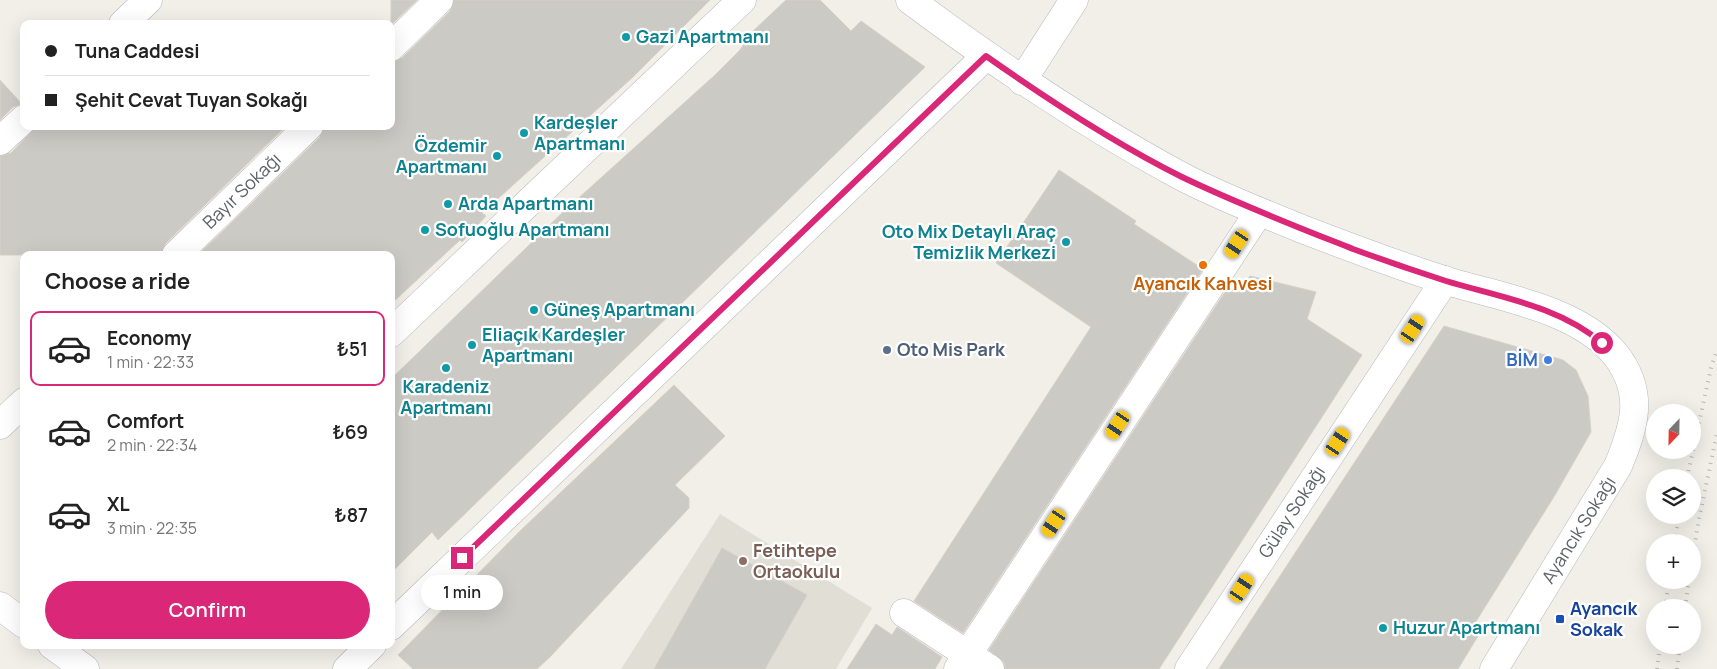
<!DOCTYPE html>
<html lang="en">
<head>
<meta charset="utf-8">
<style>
  :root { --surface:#fff; --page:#f6f6f6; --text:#222; --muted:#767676; --line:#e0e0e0; --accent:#db2777 }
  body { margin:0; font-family:Manrope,sans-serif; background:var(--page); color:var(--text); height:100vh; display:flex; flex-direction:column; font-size:19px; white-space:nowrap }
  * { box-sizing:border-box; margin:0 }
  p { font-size:16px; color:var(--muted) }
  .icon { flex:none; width:28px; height:28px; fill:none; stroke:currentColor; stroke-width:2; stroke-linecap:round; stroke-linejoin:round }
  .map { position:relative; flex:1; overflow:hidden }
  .sheet { position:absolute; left:20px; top:251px; width:375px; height:398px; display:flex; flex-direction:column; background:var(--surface); border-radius:10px; box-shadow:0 5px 20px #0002 }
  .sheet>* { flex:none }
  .banner { position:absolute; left:20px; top:20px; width:375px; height:110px; border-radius:10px; box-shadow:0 5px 20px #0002; display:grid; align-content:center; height:110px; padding:0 25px; background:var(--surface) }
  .needle { width:32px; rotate:202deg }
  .tools { position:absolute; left:1646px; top:404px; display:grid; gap:10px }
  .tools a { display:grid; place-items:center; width:55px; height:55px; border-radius:50%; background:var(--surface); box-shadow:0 5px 20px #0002; font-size:25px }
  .end { position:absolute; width:22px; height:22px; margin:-11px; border:6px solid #db2777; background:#fff; box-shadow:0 0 0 2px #fff }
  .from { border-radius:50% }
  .bubble { position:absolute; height:35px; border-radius:18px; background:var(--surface); box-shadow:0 5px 20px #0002; font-size:16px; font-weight:600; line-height:35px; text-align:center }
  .car { position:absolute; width:15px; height:30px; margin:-15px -8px; border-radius:6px; box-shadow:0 0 4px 1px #0007; background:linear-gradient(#f5c518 24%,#345 0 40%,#f5c518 0 76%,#345 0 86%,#f5c518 0) }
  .banner b { display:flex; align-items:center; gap:18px; height:48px; font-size:19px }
  .banner b+b { border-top:1px solid var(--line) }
  .banner i { width:12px; height:12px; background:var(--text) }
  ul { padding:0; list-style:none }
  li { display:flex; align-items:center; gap:15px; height:75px; margin:0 10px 8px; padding:0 15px; border:2px solid transparent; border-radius:10px }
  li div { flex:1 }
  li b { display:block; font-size:19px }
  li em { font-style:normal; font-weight:600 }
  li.current { border-color:var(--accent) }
  li>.icon { width:45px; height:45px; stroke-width:1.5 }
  h2 { padding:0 25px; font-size:22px; line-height:60px }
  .cta { display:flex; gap:10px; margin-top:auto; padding:10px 25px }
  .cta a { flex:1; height:58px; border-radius:30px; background:var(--accent); color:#fff; font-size:20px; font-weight:600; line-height:58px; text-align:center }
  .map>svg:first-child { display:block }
</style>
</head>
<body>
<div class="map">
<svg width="1717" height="669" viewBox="0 0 1717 669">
  <rect width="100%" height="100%" fill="#f1efe8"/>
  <path fill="#e1ded6" d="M720 514 872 608 836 669H621Z"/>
  <g fill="#cccac5" stroke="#d6d1c6">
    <path d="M391 0H417L391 25Z"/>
    <path d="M454 0H710L633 77 482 213 486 216 462 242 460 240 391 304V255H198L320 137 324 126H391V62L402 58 450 11Z"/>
    <path d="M786 0H820L851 31 861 21 925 67 438 540 432 532 391 573V379L562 213 715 75 740 50 752 32Z"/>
    <path d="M0 80 22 104 13 107 0 120Z"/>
    <path d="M37 126H286L165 244 161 255H0V156L11 153Z"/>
    <path d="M1059 170 1136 221 1134 224 1203 269 963 633 914 601 1091 327 996 263Z"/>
    <path d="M1250 276 1316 292 1307 319 1362 355 1159 669H1005L1004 662 989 650 1229 286 1239 293Z"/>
    <path d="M1444 326 1563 360 1576 370 1588 396 1591 432 1555 495 1470 631 1478 636 1458 669H1219Z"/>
    <path d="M674 385 725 436 675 485 689 498V508L550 657 537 669H413L398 655 520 531Z"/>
    <path d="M722 548 807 595 765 669H654Z"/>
    <path d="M876 624 892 635 897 627 942 657 935 669H847Z"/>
  </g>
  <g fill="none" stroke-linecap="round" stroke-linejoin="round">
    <defs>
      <g id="minor">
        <path d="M123 24 148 0"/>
        <path d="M391 47 439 0"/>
        <path d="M1022 81 1074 0"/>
        <path d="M0 141 24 119"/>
        <path d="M176 255 309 126"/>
        <path d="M391 333 742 0"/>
        <path d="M0 425 24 402"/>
        <path d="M0 606 24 624"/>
        <path d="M904 613 990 669"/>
        <path d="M391 626 986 56"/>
        <path d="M52 645 85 669"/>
        <path d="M347 669 372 645"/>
        <path d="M958 669 1259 212"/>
        <path d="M1189 669 1445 280"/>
      </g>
      <path id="secondary" d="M910 0C996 64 1085 124 1179 175 1218 196 1261 212 1302 229 1349 247 1396 265 1444 280 1498 297 1577 308 1615 354 1645 392 1635 425 1618 466L1494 669"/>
    </defs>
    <use href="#minor" stroke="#b5b8bc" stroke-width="29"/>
    <use href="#secondary" stroke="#b6babf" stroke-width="29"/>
    <use href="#minor" stroke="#fff" stroke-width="28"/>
    <use href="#secondary" stroke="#fff" stroke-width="28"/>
    <g stroke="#b6b7b8" stroke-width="4" stroke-dasharray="1 6" stroke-linecap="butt">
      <path d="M1687 478 1711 368 1717 350"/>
      <path d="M1675 542 1679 515"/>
      <path d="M1692 560 1699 519 1717 433"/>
      <path d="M1665 608 1669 580"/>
      <path d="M1685 608 1689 580"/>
      <path d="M1657 669 1660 645"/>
      <path d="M1677 669 1680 645"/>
    </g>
  </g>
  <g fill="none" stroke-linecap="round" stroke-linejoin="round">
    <path stroke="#db2777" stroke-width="6" d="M462 558 986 56C1047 99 1116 144 1182 177 1238 204 1295 226 1353 249 1383 260 1415 271 1446 281 1499 297 1559 306 1602 343"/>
  </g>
  <g fill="#0f9aa8" stroke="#fff" stroke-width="2">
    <circle cx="626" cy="37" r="5"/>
    <circle cx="524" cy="133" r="5"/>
    <circle cx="497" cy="156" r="5"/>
    <circle cx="448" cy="204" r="5"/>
    <circle cx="425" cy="230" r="5"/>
    <circle cx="1066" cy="242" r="5"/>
    <circle cx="534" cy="310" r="5"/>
    <circle cx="472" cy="345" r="5"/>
    <circle cx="446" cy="368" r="5"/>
    <circle cx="1383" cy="628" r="5"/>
  </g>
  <circle fill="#e8710a" stroke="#fff" stroke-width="2" cx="1203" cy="265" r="5"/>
  <circle fill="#5c6f8a" stroke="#fff" stroke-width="2" cx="887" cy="350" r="5"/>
  <circle fill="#3f7fe0" stroke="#fff" stroke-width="2" cx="1548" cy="360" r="5"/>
  <circle fill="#8d6e63" stroke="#fff" stroke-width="2" cx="743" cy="561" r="5"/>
  <rect fill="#1a4fb4" stroke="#fff" stroke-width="2" x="1555" y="614" width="10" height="10" rx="2.5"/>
  <g text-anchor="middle" stroke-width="4.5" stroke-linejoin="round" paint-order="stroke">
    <g font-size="18" font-weight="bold" fill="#0d838f" stroke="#fff" text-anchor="start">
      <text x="636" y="43">Gazi Apartmanı</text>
      <text x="534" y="129">Kardeşler<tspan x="534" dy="21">Apartmanı</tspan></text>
      <text x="487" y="152" text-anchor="end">Özdemir<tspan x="487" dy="21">Apartmanı</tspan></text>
      <text x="458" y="210">Arda Apartmanı</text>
      <text x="435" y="236">Sofuoğlu Apartmanı</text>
      <text x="1056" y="238" text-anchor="end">Oto Mix Detaylı Araç<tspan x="1056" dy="21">Temizlik Merkezi</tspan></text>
      <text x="544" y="316">Güneş Apartmanı</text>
      <text x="482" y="341">Eliaçık Kardeşler<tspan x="482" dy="21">Apartmanı</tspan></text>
      <text x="446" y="393" text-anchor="middle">Karadeniz<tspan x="446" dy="21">Apartmanı</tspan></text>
      <text x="1393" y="634">Huzur Apartmanı</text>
    </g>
    <g font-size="18" fill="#5f6368" stroke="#fff">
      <text transform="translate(242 191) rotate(-44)" y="6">Bayır Sokağı</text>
      <text transform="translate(1292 512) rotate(-57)" y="6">Gülay Sokağı</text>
      <text transform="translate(1579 530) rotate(-58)" y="6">Ayancık Sokağı</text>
    </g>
    <g font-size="18" font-weight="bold" fill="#c56008" stroke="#fff">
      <text x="1203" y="290">Ayancık Kahvesi</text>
    </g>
    <g font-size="18" font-weight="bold" fill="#4e5e75" stroke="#fff" text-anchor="start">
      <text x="897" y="356">Oto Mis Park</text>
    </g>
    <g font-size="18" font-weight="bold" fill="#366cbe" stroke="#fff" text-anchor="end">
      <text x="1538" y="366">BİM</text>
    </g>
    <g font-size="18" font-weight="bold" fill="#785e54" stroke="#fff" text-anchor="start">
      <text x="753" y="557">Fetihtepe<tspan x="753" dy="21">Ortaokulu</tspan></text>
    </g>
    <g font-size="18" font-weight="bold" fill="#164399" stroke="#fff" text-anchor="start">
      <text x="1570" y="615">Ayancık<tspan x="1570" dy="21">Sokak</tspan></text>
    </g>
  </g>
</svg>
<div class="tools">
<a><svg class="needle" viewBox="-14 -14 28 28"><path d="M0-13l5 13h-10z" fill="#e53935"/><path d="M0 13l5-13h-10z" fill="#767676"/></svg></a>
<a><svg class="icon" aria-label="layers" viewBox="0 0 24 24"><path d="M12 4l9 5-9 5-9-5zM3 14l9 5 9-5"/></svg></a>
<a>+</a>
<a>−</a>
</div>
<i class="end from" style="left:1602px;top:343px"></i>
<i class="end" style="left:462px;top:558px"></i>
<div class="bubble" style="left:421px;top:575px;width:82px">1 min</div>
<i class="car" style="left:1237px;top:244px;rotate:213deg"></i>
<i class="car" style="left:1413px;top:329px;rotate:33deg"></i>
<i class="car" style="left:1118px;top:425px;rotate:213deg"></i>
<i class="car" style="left:1338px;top:442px;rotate:33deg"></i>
<i class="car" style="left:1054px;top:523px;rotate:213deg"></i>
<i class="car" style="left:1242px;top:588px;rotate:33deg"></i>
<div class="banner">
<b><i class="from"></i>Tuna Caddesi</b>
<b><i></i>Şehit Cevat Tuyan Sokağı</b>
</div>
<section class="sheet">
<h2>Choose a ride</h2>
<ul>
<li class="current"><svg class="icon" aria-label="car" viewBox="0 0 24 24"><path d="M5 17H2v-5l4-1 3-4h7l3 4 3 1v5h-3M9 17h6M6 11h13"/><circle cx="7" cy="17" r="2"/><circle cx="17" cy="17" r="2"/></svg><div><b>Economy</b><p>1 min · 22:33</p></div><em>₺51</em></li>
<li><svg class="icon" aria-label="car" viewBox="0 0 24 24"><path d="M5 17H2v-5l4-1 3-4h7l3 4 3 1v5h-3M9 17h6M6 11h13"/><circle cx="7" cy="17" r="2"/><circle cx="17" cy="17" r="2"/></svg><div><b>Comfort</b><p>2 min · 22:34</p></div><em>₺69</em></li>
<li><svg class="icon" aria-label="car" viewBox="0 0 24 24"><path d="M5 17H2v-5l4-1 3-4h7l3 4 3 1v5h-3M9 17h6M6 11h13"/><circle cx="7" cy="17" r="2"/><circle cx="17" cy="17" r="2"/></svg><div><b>XL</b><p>3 min · 22:35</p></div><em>₺87</em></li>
</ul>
<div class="cta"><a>Confirm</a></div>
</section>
</div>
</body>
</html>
